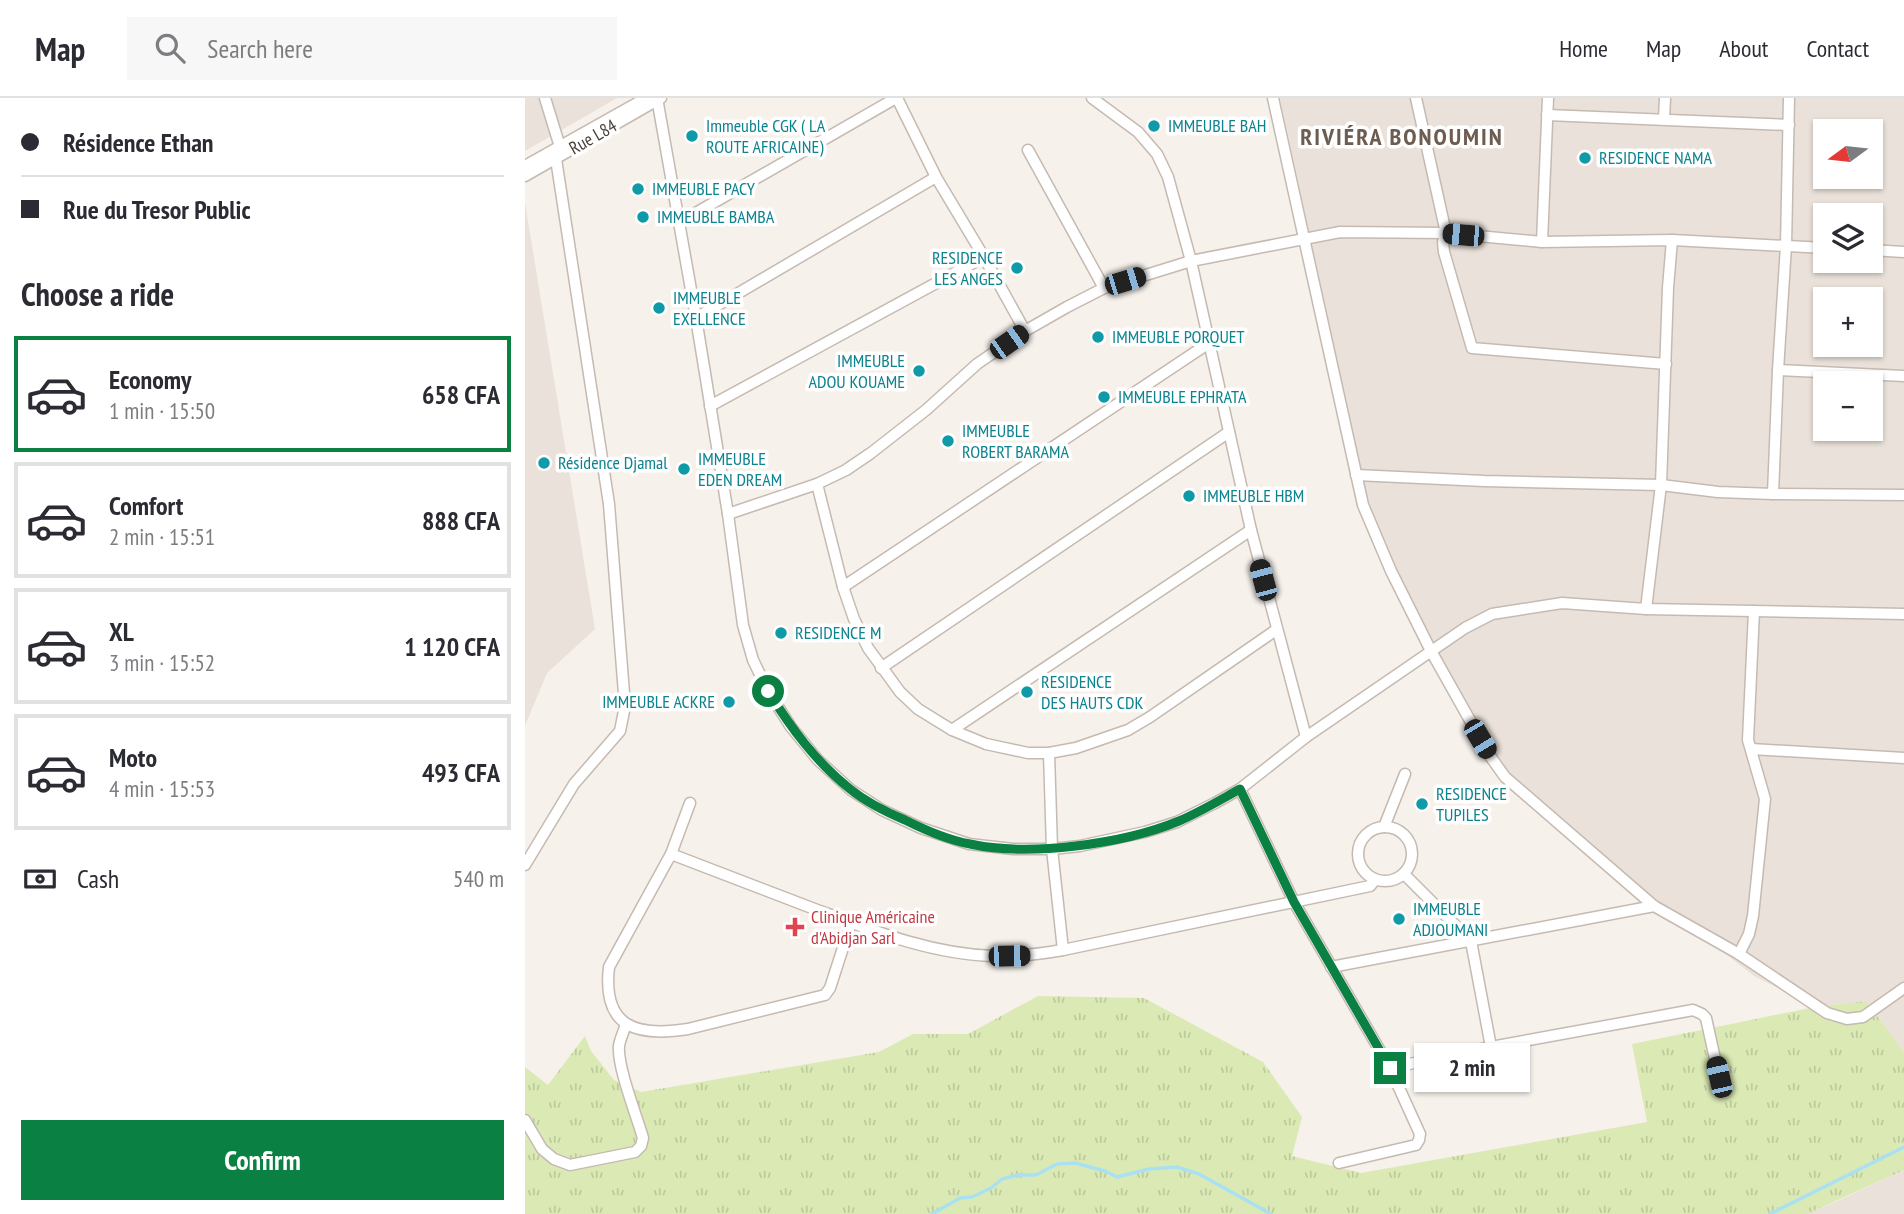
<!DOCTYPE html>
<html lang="en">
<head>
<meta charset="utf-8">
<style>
  :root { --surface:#fff; --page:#f7f7f7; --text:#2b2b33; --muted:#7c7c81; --line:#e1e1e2; --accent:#0b8043 }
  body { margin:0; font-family:"PT Sans Narrow",sans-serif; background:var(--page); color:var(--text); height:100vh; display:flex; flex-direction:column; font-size:26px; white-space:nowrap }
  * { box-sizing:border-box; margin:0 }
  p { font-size:23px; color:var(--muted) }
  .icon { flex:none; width:38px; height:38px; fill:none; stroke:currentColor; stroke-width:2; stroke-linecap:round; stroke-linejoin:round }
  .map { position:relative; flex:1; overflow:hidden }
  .side { display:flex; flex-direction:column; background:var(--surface); width:525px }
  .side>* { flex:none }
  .top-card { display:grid; align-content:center; height:154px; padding:0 21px; background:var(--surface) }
  .needle { width:46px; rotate:255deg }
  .tools { position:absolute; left:1288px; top:21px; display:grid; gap:14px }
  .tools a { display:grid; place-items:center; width:70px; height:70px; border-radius:0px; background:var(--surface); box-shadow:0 2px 5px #0004; font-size:35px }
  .end { position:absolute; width:32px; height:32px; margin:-16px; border:9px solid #0b8043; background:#fff; box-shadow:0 0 0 4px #fff }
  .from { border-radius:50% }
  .bubble { position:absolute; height:49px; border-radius:0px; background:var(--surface); box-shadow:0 2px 5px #0004; font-size:23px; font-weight:700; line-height:49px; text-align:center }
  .car { position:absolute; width:21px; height:42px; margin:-21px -10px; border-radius:9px; box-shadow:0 0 5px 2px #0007; background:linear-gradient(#222 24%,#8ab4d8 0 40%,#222 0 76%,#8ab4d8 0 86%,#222 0) }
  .top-card b { display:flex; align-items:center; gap:24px; height:66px; font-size:26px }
  .top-card b+b { border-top:2px solid var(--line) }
  .top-card i { width:18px; height:18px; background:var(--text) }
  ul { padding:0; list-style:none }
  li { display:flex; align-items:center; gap:21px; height:116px; margin:0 14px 10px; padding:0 7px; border:4px solid var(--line); border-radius:0px }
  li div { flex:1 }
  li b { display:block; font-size:26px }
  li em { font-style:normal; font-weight:700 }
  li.selected { border-color:var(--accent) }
  li>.icon { width:63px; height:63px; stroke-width:1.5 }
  h2 { padding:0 21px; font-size:32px; line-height:84px }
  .pay { display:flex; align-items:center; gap:18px; height:77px; padding:0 21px; font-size:26px }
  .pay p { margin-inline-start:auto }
  .action { display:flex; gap:14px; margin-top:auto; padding:14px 21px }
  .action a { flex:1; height:80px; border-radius:0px; background:var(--accent); color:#fff; font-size:28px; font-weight:700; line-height:80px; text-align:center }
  header { display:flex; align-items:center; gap:42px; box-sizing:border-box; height:98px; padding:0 35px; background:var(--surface); border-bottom:2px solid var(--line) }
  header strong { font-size:33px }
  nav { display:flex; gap:38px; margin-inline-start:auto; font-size:24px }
  .search { width:490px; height:63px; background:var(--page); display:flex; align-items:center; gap:18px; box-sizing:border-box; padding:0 24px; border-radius:0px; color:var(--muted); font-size:26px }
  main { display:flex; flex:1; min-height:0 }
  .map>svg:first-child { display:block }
</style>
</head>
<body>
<header>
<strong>Map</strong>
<div class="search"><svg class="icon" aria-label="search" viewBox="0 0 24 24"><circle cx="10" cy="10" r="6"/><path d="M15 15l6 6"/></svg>Search here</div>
<nav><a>Home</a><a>Map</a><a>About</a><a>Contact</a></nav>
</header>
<main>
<section class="side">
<div class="top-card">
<b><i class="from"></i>Résidence Ethan</b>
<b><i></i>Rue du Tresor Public</b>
</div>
<h2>Choose a ride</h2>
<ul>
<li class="selected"><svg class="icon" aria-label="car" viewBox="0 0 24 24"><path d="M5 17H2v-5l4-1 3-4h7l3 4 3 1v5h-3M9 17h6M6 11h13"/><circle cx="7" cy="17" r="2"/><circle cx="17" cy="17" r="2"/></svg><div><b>Economy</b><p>1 min · 15:50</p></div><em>658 CFA</em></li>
<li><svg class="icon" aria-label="car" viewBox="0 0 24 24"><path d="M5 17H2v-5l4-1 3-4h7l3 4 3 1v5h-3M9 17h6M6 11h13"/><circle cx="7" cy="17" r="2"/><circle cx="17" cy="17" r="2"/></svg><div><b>Comfort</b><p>2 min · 15:51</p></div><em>888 CFA</em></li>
<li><svg class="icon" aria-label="car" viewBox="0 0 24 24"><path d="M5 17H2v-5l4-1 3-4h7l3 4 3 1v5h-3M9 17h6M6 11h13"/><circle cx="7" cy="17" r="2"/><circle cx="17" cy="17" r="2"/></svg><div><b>XL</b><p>3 min · 15:52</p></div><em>1 120 CFA</em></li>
<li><svg class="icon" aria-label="car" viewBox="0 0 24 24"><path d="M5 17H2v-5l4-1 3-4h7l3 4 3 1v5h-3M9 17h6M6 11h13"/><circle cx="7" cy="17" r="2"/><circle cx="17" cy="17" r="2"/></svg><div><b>Moto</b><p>4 min · 15:53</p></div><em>493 CFA</em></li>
</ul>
<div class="pay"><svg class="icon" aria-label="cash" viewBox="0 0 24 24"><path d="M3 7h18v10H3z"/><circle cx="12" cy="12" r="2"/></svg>Cash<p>540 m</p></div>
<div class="action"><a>Confirm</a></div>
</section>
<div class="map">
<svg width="1379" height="1116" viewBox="0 0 1379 1116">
  <defs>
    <pattern id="grass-tufts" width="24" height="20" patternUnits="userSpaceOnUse" patternTransform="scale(1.75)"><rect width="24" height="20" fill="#dbeab5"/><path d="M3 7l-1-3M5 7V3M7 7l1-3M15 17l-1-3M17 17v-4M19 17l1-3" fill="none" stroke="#bdca9c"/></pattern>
  </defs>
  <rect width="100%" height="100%" fill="#f6f1eb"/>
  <g fill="#eae2da" fill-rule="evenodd">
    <path d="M0 0H92L0 53Z"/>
    <path d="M755 0H1379V954L1341 903 1290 909 1229 878 1128 800 981 675 907 544 871 470 843 405ZM1300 33H1346V79H1300ZM1300 117H1346V163H1300ZM1300 201H1346V247H1300ZM1300 285H1346V331H1300Z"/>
    <path d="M0 105 70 531 22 575 0 628Z"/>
    <path d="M1379 1072V1116H1282L1321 1099Z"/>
  </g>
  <path fill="url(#grass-tufts)" d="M513 898 619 900 738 964 777 1019 767 1058 836 1075 1122 1024 1107 946 1290 909 1341 903 1379 954V1072L1282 1116H0V969L23 987 60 938 66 953 89 982 116 994 354 954 388 936H443Z"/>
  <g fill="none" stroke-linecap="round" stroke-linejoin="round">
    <g stroke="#a9e1f2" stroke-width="3.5">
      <path d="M407 1116 435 1100 447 1099 466 1090 477 1081 493 1077H511L532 1066 550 1065 580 1073 592 1079 624 1071 651 1069 674 1076 746 1116"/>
      <path d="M1245 1116 1379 1049"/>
    </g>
    <defs>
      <g id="minor">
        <path d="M20 0 35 49"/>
        <path d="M132 0 171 220 203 416 218 527 228 562 243 593 266 629 293 662 326 692 357 712 396 730 444 746 488 751H527L555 748 620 734 652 724 690 705 715 691 781 639 940 530 967 516 1037 505 1121 511 1379 516"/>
        <path d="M372 0 411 79 459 159 500 233"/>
        <path d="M567 0 613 34 632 56 643 79 666 163 726 432 781 639"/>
        <path d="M748 0 838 407 866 473 906 553 965 658 980 679 1129 808 1214 856 1302 915 1322 921 1338 919 1379 890"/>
        <path d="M891 0 921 135 918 144 919 154 947 250 1141 266"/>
        <path d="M1022 17 1264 27"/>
        <path d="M1139 21 1140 0"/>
        <path d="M503 52 579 190"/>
        <path d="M0 68 121 0"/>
        <path d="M0 78 136 0"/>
        <path d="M155 124 371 0"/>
        <path d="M1017 144 1023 0"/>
        <path d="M1346 152 1379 154"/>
        <path d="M171 220 411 79"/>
        <path d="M1253 272 1379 278"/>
        <path d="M185 308 459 159"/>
        <path d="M831 377 959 383 1136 387 1193 394 1248 396 1379 397"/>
        <path d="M292 386 318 489 329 521 343 550 375 594 393 611 427 632 461 646 503 655H524L551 650 603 632 625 619 751 532"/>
        <path d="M1248 396 1253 272 1261 148 1264 0"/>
        <path d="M203 416 292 386 321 372 346 355 401 312 452 266 500 233 542 209 579 190 666 163 815 134 921 135 1017 144 1147 142 1300 150"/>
        <path d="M318 489 684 245"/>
        <path d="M1121 511 1136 387 1143 190 1147 142"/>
        <path d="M356 570 704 334"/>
        <path d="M427 632 726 432"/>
        <path d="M1226 651 1379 660"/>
        <path d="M524 655 527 751 538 852"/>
        <path d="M715 691 769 804 865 970 895 1036 894 1042 891 1047 814 1065"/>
        <path d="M165 705 146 756 84 869C77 930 112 939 163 931L300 897 305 890 326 825"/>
        <circle cx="860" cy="756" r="27"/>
        <path d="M859 729 880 676"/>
        <path d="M146 756C193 774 240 792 287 810 346 832 405 856 468 858 492 859 515 856 538 852L845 788 850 782"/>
        <path d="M0 767 49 686 95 633 100 608 84 406 31 61"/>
        <path d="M879 776 946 843 966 949"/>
        <path d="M1214 856 1224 836 1228 818 1240 701 1223 642 1229 513"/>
        <path d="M806 869 1129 808"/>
        <path d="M865 970 966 949 1168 912 1177 916 1181 920 1194 979"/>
        <path d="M0 1022 17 1051 29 1061 45 1067 110 1054 116 1048 118 1040C112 1019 92 968 94 948 95 941 99 933 101 926"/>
      </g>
    </defs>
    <use href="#minor" stroke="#c5bab1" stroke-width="13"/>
    <use href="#minor" stroke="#fff" stroke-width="10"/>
  </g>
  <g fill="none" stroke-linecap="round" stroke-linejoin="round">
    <path stroke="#0b8043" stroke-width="9" d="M243 593C266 630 291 664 325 691 341 704 361 714 380 722 400 732 423 742 445 746 504 759 598 746 654 723 675 714 695 702 715 691L769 804 865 970"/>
  </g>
  <g fill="#0f9aa8" stroke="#fff" stroke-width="2.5">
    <circle cx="629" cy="28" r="7"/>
    <circle cx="167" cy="38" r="7"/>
    <circle cx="1060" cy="60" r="7"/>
    <circle cx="113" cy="91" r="7"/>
    <circle cx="118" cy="119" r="7"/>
    <circle cx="492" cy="170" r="7"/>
    <circle cx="134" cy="210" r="7"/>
    <circle cx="573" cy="239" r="7"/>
    <circle cx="394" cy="273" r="7"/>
    <circle cx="579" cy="299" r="7"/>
    <circle cx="423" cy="343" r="7"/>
    <circle cx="19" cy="365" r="7"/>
    <circle cx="159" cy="371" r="7"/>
    <circle cx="664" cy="398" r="7"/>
    <circle cx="256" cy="535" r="7"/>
    <circle cx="502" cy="594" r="7"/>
    <circle cx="204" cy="604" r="7"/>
    <circle cx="897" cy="706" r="7"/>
    <circle cx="874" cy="821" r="7"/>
  </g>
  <path fill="#e0444e" stroke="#fff" stroke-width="2.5" d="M266.5 818.5h7v7h7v7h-7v7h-7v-7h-7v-7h7z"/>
  <g text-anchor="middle" stroke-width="7" stroke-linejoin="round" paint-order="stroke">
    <g font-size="18" fill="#0d838f" stroke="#fff" text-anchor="start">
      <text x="181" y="34">Immeuble CGK ( LA<tspan x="181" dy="21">ROUTE AFRICAINE)</tspan></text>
      <text x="643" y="34">IMMEUBLE BAH</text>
      <text x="1074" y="66">RESIDENCE NAMA</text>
      <text x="127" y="97">IMMEUBLE PACY</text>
      <text x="132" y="125">IMMEUBLE BAMBA</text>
      <text x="478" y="166" text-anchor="end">RESIDENCE<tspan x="478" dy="21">LES ANGES</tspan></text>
      <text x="148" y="206">IMMEUBLE<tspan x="148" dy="21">EXELLENCE</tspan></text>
      <text x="587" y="245">IMMEUBLE PORQUET</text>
      <text x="380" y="269" text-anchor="end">IMMEUBLE<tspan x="380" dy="21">ADOU KOUAME</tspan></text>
      <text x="593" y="305">IMMEUBLE EPHRATA</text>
      <text x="437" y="339">IMMEUBLE<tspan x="437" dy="21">ROBERT BARAMA</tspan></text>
      <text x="173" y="367">IMMEUBLE<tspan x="173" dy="21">EDEN DREAM</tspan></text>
      <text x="33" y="371">Résidence Djamal</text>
      <text x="678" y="404">IMMEUBLE HBM</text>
      <text x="270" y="541">RESIDENCE M</text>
      <text x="516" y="590">RESIDENCE<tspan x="516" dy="21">DES HAUTS CDK</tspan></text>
      <text x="190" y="610" text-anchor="end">IMMEUBLE ACKRE</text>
      <text x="911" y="702">RESIDENCE<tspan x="911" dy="21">TUPILES</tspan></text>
      <text x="888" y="817">IMMEUBLE<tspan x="888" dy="21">ADJOUMANI</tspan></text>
    </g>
    <g font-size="18" fill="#4b4039" stroke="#fff">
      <text transform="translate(68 39) rotate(-30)" y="6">Rue L84</text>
    </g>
    <g font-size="18" fill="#be3a42" stroke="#fff" text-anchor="start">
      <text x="286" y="825">Clinique Américaine<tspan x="286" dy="21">d'Abidjan Sarl</tspan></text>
    </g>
    <g font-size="24" font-weight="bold" letter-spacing="2" fill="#6d5c50" stroke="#fff">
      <text x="877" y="47">RIVIÉRA BONOUMIN</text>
    </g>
  </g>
</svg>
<div class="tools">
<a><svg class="needle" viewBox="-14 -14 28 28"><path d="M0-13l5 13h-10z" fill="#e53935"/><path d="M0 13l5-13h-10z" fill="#7c7c81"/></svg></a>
<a><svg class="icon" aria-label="layers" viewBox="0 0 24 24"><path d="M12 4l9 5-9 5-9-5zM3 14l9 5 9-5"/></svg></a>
<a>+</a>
<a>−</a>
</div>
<i class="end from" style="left:243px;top:593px"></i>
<i class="end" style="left:865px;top:970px"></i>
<div class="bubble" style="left:889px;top:945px;width:116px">2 min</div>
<i class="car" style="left:938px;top:137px;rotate:275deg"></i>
<i class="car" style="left:600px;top:183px;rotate:73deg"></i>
<i class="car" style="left:484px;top:244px;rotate:55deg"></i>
<i class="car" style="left:738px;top:482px;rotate:345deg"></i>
<i class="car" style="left:955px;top:641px;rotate:149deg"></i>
<i class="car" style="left:484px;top:858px;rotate:89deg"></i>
<i class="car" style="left:1194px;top:979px;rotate:347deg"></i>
</div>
</main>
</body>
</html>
